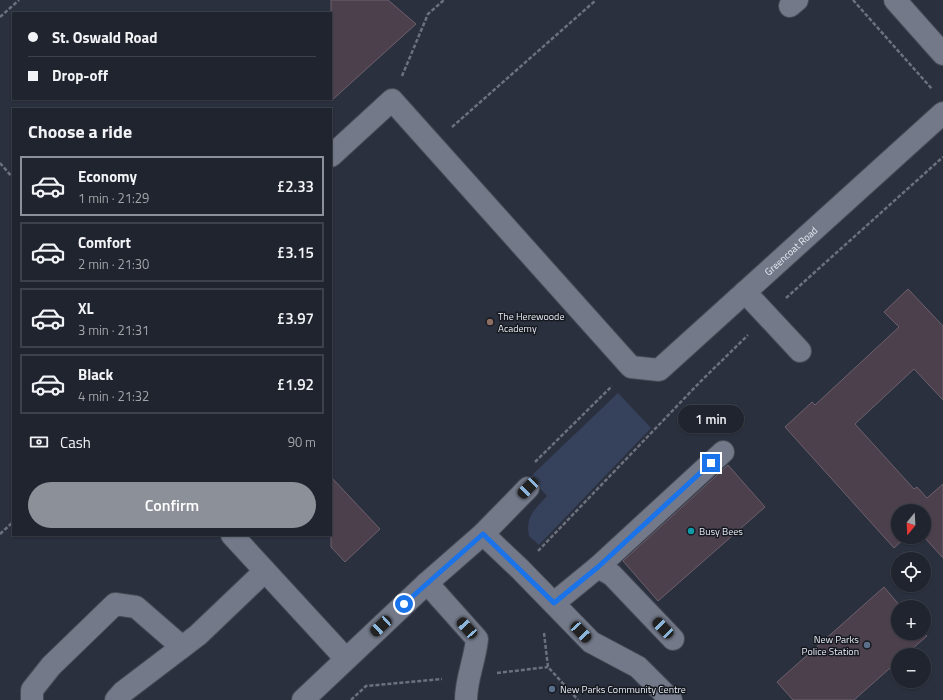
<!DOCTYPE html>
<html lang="en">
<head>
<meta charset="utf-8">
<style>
  :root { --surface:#20242e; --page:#2d303a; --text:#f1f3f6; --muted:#a2a4aa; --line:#3d414a; --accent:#8c9099 }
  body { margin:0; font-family:"Titillium Web",sans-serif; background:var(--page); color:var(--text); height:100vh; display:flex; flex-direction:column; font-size:15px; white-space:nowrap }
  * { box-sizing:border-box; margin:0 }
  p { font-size:13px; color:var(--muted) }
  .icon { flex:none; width:22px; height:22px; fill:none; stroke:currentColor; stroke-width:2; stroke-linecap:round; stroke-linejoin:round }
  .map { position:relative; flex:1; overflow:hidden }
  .side { position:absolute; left:12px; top:108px; width:320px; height:428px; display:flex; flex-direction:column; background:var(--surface); border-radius:0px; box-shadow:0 1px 3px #0004,0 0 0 1px var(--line) }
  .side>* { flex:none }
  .guide { position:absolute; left:12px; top:12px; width:320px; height:88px; border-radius:0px; box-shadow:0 1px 3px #0004,0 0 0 1px var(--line); display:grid; align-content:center; height:88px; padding:0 16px; background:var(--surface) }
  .needle { width:26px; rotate:198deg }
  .controls { position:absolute; left:891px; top:504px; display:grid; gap:8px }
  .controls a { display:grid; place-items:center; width:40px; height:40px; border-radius:50%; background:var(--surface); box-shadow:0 1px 3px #0004,0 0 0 1px var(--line); font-size:20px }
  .end { position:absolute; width:18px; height:18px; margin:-9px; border:5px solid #1a73e8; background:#fff; box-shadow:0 0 0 2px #fff }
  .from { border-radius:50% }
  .bubble { position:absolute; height:28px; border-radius:14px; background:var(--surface); box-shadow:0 1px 3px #0004,0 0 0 1px var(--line); font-size:13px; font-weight:600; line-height:28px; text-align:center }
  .car { position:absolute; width:12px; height:24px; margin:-12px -6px; border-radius:5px; box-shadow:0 0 3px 1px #0007; background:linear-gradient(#222 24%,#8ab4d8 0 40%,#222 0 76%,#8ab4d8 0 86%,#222 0) }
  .guide b { display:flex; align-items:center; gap:14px; height:38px; font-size:15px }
  .guide b+b { border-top:1px solid var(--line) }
  .guide i { width:10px; height:10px; background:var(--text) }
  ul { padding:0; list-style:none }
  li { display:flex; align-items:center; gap:12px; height:60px; margin:0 8px 6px; padding:0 8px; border:2px solid var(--line); border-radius:0px }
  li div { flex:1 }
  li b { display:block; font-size:15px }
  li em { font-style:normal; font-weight:600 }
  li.selected { border-color:var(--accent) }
  li>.icon { width:36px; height:36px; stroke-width:1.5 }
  h2 { padding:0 16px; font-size:18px; line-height:48px }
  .pay { display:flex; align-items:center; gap:10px; height:44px; padding:0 16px; font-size:15px }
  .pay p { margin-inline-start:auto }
  .action { display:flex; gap:8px; margin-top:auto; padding:8px 16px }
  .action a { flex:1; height:46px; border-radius:24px; background:var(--accent); color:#fff; font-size:16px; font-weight:600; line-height:46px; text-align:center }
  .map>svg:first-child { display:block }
</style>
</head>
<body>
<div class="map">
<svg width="943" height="700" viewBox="0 0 943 700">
  <rect width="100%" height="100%" fill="#2b303e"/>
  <path fill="#36415c" d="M618 393 651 428 539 545 529 536C525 517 535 509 547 496L530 477Z"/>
  <g fill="#4c404c" stroke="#6d606d">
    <path d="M331 0H388L416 24 331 101Z"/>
    <path d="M908 289 943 326V400L914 369 855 424 914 489 917 487 927 498 943 484V558L924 537V511H898V537H906L894 548 785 427 812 402 815 405 899 327 884 312Z"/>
    <path d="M728 465 765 507 658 601 623 561Z"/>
    <path d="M331 477 380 529 345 562 331 547Z"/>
    <path d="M884 587 901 607H898V633H924L927 636 905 655H898V661L854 700H793L777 682Z"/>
  </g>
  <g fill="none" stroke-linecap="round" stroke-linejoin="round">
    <defs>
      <g id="minor">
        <path d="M895 0 943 54"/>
        <path d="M790 6 797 0"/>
        <path id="s1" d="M331 156 392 100 631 367 659 370 943 113"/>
        <path d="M745 292 800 351"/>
        <path d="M483 534 520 569 591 642 638 667 671 700"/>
        <path d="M232 535 346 659"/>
        <path d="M598 567 723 452"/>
        <path d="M427 583 477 639C475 660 466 679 466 700"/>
        <path d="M554 603 598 567 612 575 673 639"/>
        <path d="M32 700V690L51 666 115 604 136 607 182 647"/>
        <path d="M116 700 123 692 198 635 265 571"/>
        <path d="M303 700 427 583 483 534 528 488"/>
      </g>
    </defs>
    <use href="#minor" stroke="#474b57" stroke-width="24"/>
    <g stroke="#6d717d" stroke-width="2.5" stroke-dasharray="4 2" stroke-linecap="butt">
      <path d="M853 0 932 89"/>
      <path d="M0 17 19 0"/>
      <path d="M402 76 428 14 444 0"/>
      <path d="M452 127 596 0"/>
      <path d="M0 163 13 178"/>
      <path d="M786 298 943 157"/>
      <path d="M535 462 612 386"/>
      <path d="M0 534 13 522"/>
      <path d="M538 551 700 382 748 335"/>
      <path d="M544 633 548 667 578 700"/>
      <path d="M497 673 548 667"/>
      <path d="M351 700 366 686 442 679"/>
    </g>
    <use href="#minor" stroke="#737989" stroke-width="22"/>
  </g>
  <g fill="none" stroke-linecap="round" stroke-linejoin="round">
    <path stroke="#1a73e8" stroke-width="5" d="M404 604 483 534 554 603 598 567 711 463"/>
  </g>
  <circle fill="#8d6e63" stroke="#16191f" stroke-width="1.5" cx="490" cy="322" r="4"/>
  <circle fill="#0f9aa8" stroke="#16191f" stroke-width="1.5" cx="691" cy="531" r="4"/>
  <g fill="#5c6f8a" stroke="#16191f" stroke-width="1.5">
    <circle cx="867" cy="645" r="4"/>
    <circle cx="552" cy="689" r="4"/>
  </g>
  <g text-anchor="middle" stroke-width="3" stroke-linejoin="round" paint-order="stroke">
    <g font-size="10" fill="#e8ecf5" stroke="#16191f">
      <text dy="4" stroke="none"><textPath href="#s1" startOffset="647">Greencoat Road</textPath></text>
    </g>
    <g font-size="10" fill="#e8ecf5" stroke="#16191f" text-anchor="start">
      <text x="498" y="320">The Herewoode<tspan x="498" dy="12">Academy</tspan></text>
      <text x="699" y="535">Busy Bees</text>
      <text x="859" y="643" text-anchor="end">New Parks<tspan x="859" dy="12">Police Station</tspan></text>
      <text x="560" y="693">New Parks Community Centre</text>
    </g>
  </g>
</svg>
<div class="controls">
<a><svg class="needle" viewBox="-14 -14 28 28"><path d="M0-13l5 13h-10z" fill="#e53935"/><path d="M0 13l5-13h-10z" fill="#a2a4aa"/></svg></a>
<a><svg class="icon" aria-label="locate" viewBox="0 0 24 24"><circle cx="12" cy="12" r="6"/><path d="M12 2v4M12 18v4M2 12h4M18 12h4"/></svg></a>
<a>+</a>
<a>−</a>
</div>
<i class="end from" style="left:404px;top:604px"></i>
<i class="end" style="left:711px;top:463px"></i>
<div class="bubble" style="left:678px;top:405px;width:66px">1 min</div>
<i class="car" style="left:528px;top:488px;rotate:224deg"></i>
<i class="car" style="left:381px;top:626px;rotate:227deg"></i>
<i class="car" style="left:467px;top:628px;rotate:318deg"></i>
<i class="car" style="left:663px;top:628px;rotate:316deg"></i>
<i class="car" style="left:581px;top:632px;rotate:137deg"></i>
<div class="guide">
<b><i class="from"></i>St. Oswald Road</b>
<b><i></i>Drop-off</b>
</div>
<section class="side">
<h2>Choose a ride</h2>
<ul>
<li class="selected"><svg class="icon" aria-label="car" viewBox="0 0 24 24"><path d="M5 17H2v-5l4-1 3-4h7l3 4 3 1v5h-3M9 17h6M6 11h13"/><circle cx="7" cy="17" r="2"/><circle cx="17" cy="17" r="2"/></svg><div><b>Economy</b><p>1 min · 21:29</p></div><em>£2.33</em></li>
<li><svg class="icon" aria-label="car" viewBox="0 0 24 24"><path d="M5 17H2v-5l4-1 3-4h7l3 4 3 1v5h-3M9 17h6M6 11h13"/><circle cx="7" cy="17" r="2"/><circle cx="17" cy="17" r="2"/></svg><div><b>Comfort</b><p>2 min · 21:30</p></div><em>£3.15</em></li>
<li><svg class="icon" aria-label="car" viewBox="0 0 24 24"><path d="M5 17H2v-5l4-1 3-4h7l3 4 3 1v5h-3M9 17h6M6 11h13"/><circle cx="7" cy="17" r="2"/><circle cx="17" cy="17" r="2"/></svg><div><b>XL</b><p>3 min · 21:31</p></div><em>£3.97</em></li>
<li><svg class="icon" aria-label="car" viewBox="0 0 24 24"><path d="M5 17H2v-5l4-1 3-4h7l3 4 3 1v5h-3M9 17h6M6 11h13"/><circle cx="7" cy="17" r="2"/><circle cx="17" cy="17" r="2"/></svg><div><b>Black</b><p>4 min · 21:32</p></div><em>£1.92</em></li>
</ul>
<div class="pay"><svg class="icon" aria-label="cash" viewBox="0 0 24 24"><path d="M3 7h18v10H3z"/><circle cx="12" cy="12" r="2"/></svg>Cash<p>90 m</p></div>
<div class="action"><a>Confirm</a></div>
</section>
</div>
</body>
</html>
